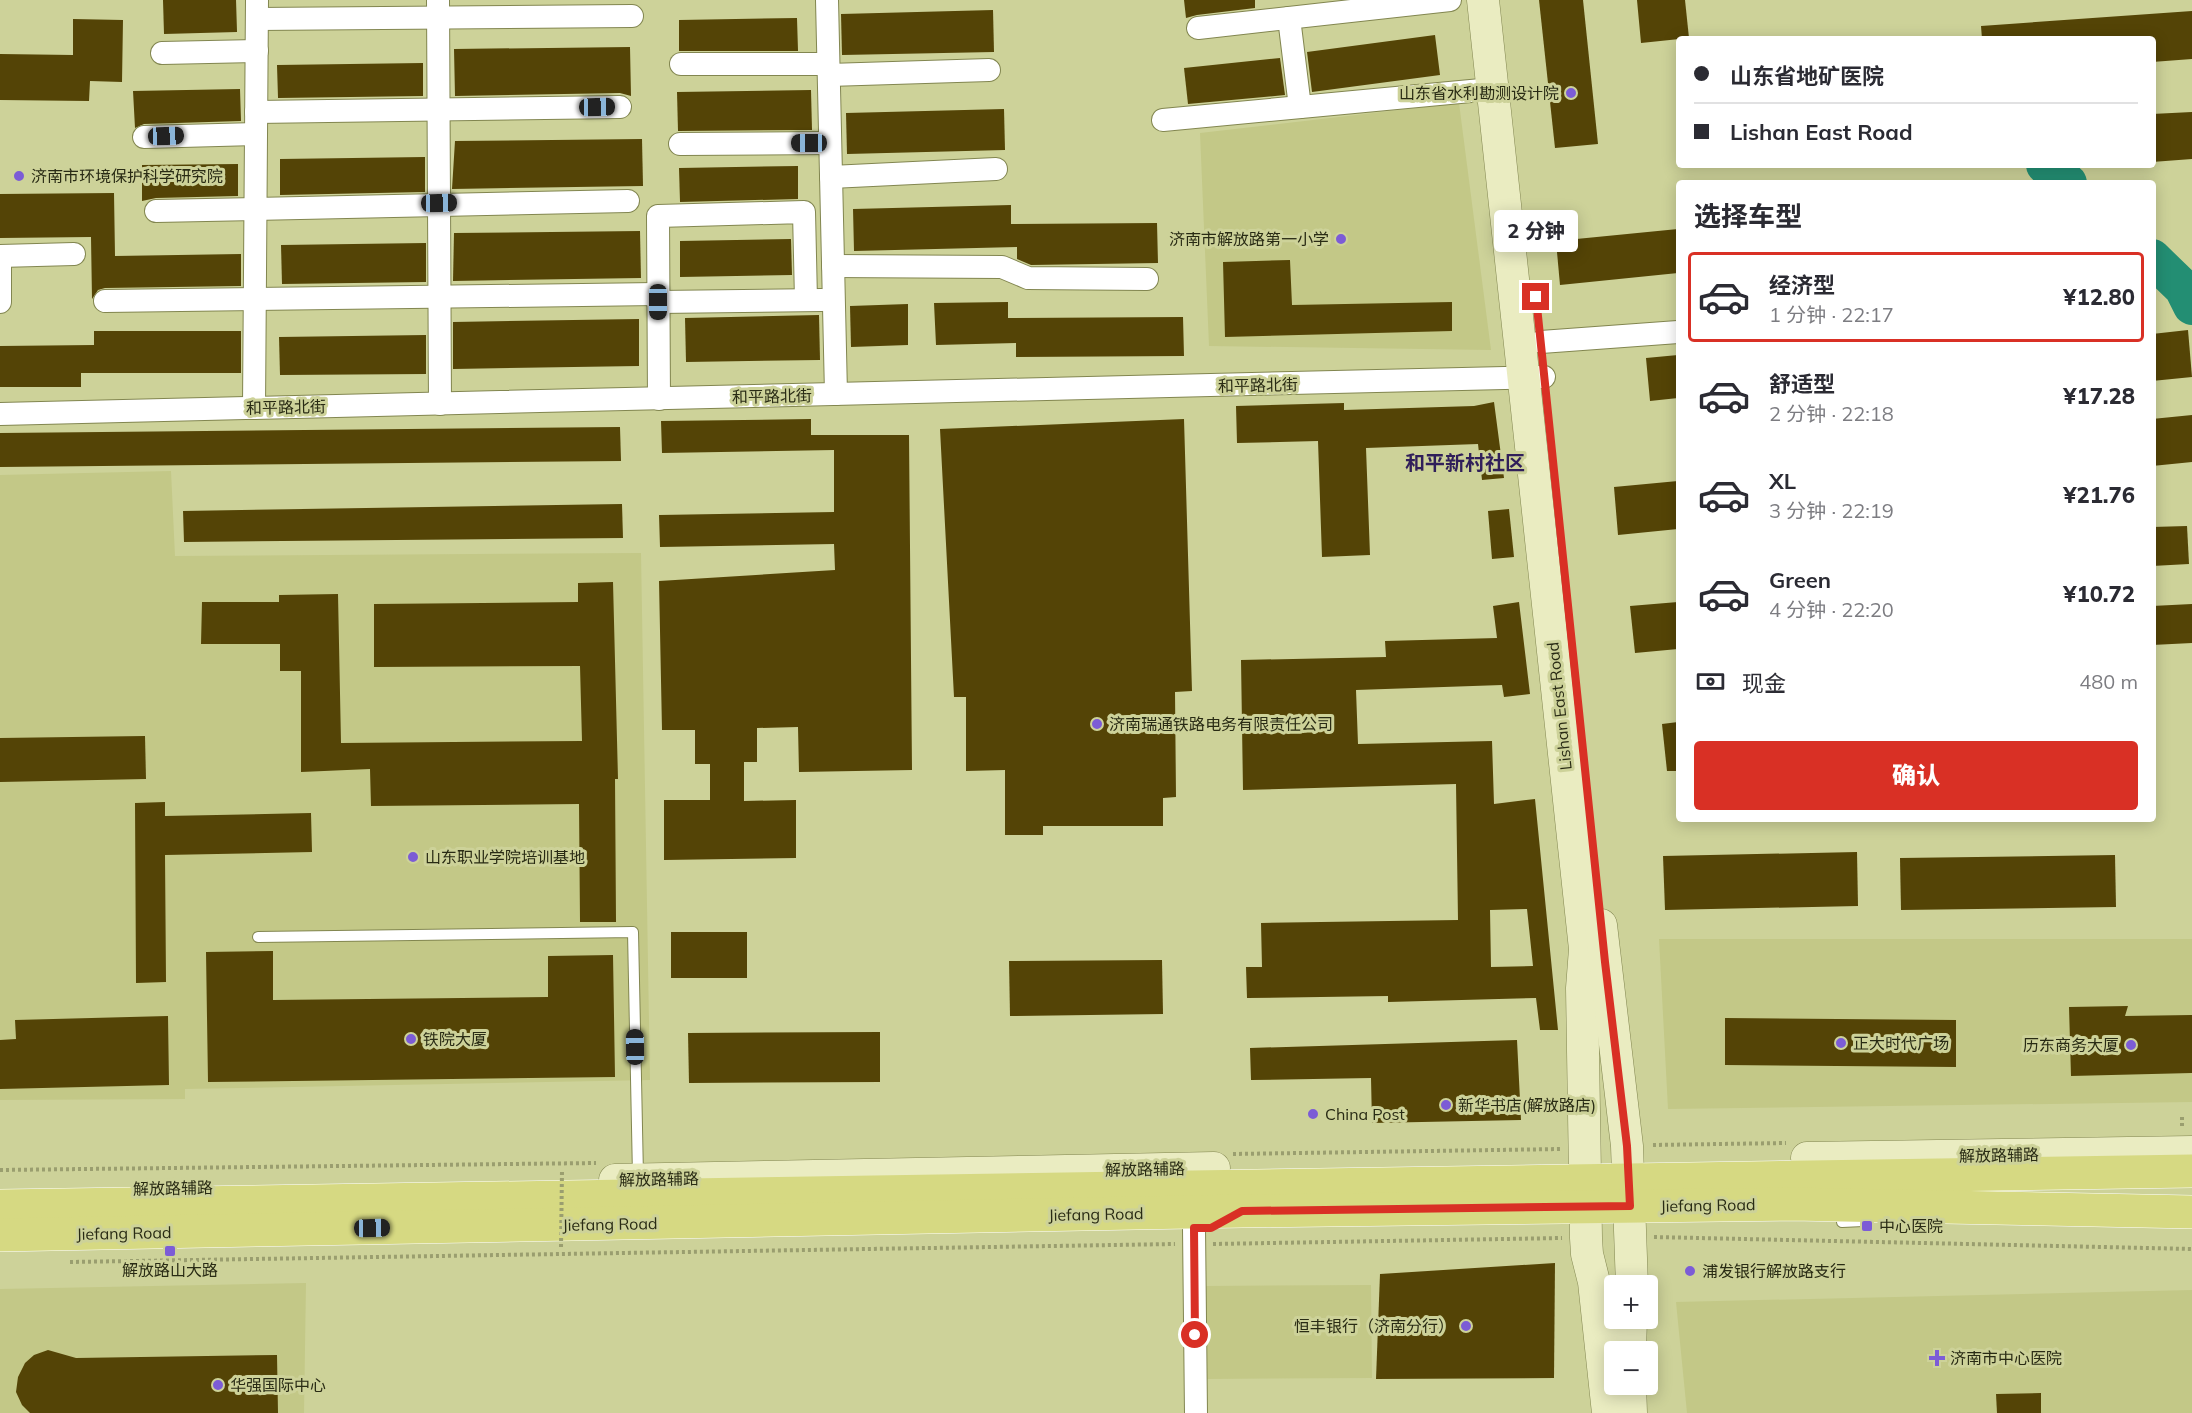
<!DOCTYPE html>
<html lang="zh">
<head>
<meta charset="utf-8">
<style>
  :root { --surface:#fff; --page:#f2f2f3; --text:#2b2b33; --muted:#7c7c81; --line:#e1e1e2; --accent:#d93025 }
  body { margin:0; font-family:Mulish,"Noto Sans SC",sans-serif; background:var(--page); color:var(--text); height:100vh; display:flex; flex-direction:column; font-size:22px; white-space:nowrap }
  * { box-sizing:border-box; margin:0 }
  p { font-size:20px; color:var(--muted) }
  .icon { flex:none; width:33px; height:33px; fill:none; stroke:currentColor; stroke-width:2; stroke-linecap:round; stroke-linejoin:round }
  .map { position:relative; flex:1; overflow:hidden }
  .sheet { position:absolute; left:1676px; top:180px; width:480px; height:642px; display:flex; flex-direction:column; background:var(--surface); border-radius:6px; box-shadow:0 3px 15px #0003 }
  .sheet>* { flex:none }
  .guide { position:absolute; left:1676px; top:36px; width:480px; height:132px; border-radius:6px; box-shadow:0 3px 15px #0003; display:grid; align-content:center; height:132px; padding:0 18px; background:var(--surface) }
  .controls { position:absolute; left:1604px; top:1275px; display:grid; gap:12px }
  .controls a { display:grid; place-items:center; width:54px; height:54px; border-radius:6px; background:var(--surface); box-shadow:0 3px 15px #0003; font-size:30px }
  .end { position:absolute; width:27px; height:27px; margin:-14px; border:8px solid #d93025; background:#fff; box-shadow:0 0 0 3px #fff }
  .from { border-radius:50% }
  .bubble { position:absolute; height:42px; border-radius:6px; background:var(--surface); box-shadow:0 3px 15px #0003; font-size:20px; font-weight:800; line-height:42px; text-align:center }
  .car { position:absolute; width:18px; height:36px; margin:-18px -9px; border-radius:8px; box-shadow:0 0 4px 2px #0007; background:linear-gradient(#222 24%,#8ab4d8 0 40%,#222 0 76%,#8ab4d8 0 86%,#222 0) }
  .guide b { display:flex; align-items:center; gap:21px; height:57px; font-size:22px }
  .guide b+b { border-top:2px solid var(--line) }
  .guide i { width:15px; height:15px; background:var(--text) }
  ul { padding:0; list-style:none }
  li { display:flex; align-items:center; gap:18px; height:90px; margin:0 12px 9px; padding:0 6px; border:3px solid transparent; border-radius:6px }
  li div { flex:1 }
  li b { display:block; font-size:22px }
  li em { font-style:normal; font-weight:800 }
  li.selected { border-color:var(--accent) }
  li>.icon { width:54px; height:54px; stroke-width:1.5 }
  h2 { padding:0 18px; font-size:27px; line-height:72px }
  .pay { display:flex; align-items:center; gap:15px; height:66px; padding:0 18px; font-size:22px }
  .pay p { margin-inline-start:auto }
  .primary-button { display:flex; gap:12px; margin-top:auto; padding:12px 18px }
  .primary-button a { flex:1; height:69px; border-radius:6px; background:var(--accent); color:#fff; font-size:24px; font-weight:800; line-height:69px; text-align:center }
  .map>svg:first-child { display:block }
</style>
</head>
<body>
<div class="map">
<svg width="2192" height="1413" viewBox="0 0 2192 1413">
  <rect width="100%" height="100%" fill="#cdd299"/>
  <g fill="#c3c887">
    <path d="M1459 103 1491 350 1209 346 1200 133Z"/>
    <path d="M171 471 175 556 641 553 650 1080 185 1089V1099L0 1100V475Z"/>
    <path d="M1659 939H2192V1102L1668 1109Z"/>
    <path d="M306 1283 304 1413H0V1289Z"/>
    <path d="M1371 1285 1372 1378 1206 1379 1205 1286Z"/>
    <path d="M2192 1290V1413H1687L1676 1302Z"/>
  </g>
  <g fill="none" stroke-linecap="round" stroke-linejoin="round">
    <g stroke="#238e73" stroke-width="38">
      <path d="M2045 165 2068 183"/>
      <path d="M2152 258 2183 288 2192 306"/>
    </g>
  </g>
  <g fill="#544406" fill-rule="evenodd">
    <path d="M163 0H236L237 32 164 34Z"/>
    <path d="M1184 0H1255V8L1197 15 1186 18Z"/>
    <path d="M1539 0H1583L1598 144 1555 148Z"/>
    <path d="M1637 0H1685L1689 38 1641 43Z"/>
    <path d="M993 10 994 52 842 55 841 14Z"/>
    <path d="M2192 11V59L2152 62V39H1982L1981 26Z"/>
    <path d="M797 18 798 51H679V20Z"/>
    <path d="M73 19 123 20 122 82 90 81 89 101 0 100V54L73 55Z"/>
    <path d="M1435 35 1440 75 1312 92 1307 52Z"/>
    <path d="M630 47 631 96 620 93 455 96 454 49Z"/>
    <path d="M1280 58 1285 95 1188 104 1184 68Z"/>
    <path d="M423 63V96L278 98 277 65Z"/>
    <path d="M240 89 241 121 144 124 135 128 133 91Z"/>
    <path d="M811 90 812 130 678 131 677 92Z"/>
    <path d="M1004 109 1005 150 847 154 846 113Z"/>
    <path d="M2192 112V159L2152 162V114Z"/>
    <path d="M642 139 643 186 452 189 455 141Z"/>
    <path d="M425 157V192L280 195V159Z"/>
    <path d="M238 164V196L156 198 142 201V165Z"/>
    <path d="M798 166V199L680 202 679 168Z"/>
    <path d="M114 193 115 256 241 254V286L105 288 98 290 92 299 91 237 0 238V194Z"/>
    <path d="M1011 205V224L1157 223 1158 263 1031 265 1017 259V247L854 251 853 209Z"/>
    <path d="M1678 229V273L1560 285 1556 241Z"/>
    <path d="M640 231 641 278 453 281 454 233Z"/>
    <path d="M791 239 792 275 680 277V241Z"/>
    <path d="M426 243V282L282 284 281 245Z"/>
    <path d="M1290 260 1292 305 1452 302V331L1225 337 1223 262Z"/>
    <path d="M1008 302V318L1183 317 1184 356 1016 357V343L936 345 934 303Z"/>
    <path d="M908 304V345L851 347 850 306Z"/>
    <path d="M819 315 820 360 686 362 685 318Z"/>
    <path d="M639 319V366L453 369V322Z"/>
    <path d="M2188 330 2192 377 2152 381V334Z"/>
    <path d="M94 331H241V373H81V387H0V346L94 345Z"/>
    <path d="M426 335V374L280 375 279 337Z"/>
    <path d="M1678 355V398L1650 401 1646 358Z"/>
    <path d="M1494 402 1504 478 1482 480 1478 444 1366 448 1370 555 1322 557 1318 441 1237 443 1236 406 1344 403V410L1474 406Z"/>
    <path d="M2192 415V462L2152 466V419Z"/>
    <path d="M811 419V435H909L912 770 799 772 798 727 757 728V762H744V801L796 800V858L664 860V800H710V764H695V730H662L659 581 835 570 834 544 660 547 659 515 834 512V450L662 453 661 421Z"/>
    <path d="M1184 419 1192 691 1175 692 1176 797 1163 798V826H1043V835H1005V770L966 771V697H954L940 429Z"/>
    <path d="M620 427 621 461 0 467V433Z"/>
    <path d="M1678 481V529L1618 535 1614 487Z"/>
    <path d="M622 504 623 538 184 542 183 511Z"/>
    <path d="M1509 509 1514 557 1492 559 1488 511Z"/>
    <path d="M2187 526 2189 564 2152 566V527Z"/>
    <path d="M613 582 618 779H615L616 922H580L579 804 371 806 370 769 301 772V671H280V644H201L202 602H279V595L338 594 341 743 582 741 580 666 374 667V604L578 602V583Z"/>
    <path d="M1519 602 1530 694 1504 697 1502 685 1356 690 1358 744 1492 741 1494 804 1535 799 1558 1030H1540L1536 998 1388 1002V996L1247 998 1246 967H1262L1261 923 1458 920 1456 784 1243 790 1241 660 1386 657 1385 641 1497 638 1493 606ZM1527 909 1533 966 1491 967 1490 910Z"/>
    <path d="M1678 602V649L1635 653 1630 606Z"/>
    <path d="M2192 604V643L2152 645V606Z"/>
    <path d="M1678 722V771H1667L1662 724Z"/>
    <path d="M145 736 146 779 0 782V738Z"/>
    <path d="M165 802V816L311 813 312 852 165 855 166 982 136 983 135 803Z"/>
    <path d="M1857 852 1858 906 1665 910 1663 856Z"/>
    <path d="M2115 855 2116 907 1901 910 1900 858Z"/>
    <rect x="671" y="932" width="76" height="46"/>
    <path d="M273 951V1000L548 997V956L613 955 615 1077 208 1082 206 952Z"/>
    <path d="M1162 960 1163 1014 1010 1016 1009 961Z"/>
    <path d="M2128 1006 2125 1016 2192 1015V1073L2071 1076 2069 1007Z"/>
    <path d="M168 1016 169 1085 0 1089V1040L16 1039 15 1020Z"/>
    <path d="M1725 1018 1956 1020V1067L1725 1065Z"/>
    <path d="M880 1032V1082L689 1083 688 1033Z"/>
    <path d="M1517 1040 1521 1120 1372 1123 1371 1078 1251 1080 1250 1048Z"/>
    <path d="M1555 1263 1554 1378 1376 1379 1380 1274Z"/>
    <path d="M48 1350 76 1358 277 1355 278 1413H30L22 1405 16 1392 18 1377 25 1363 34 1355Z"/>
    <path d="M2041 1393V1413H1997L1996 1394Z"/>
  </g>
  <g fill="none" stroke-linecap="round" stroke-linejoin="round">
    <defs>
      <g id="lane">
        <path d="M258 937 633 932 638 1176"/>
        <path d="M1842 1222 1863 1221"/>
      </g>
      <g id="street">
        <path d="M438 0 440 404"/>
        <path d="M827 0 836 394"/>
        <path d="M1289 18 1300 107"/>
        <path d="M257 19 632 16"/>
        <path d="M1198 28 1450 0"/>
        <path d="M162 53 257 51"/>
        <path d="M681 64H828"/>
        <path d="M829 75 989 70"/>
        <path d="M256 112 620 107"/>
        <path d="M1163 120 1492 89"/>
        <path d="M144 137 256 134"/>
        <path d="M680 144 830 143"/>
        <path d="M831 177 996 169"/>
        <path d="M156 211 628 201"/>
        <path d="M833 266 1002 267 1028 278 1147 279"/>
        <path d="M105 301 657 294"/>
        <path d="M0 302V256L74 254"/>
        <path d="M658 302 822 300"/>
        <path d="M1541 342 1678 332"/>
        <path d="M659 399 658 216 804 212 806 300"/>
        <path d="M254 408 257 0"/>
        <path d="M0 414 1544 377"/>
        <path d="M1194 1228 1196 1413"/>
      </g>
      <g id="secondary">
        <path d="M1483 0 1585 949 1582 988 1586 1238 1587 1254 1594 1282 1608 1413"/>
        <path d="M1601 925 1627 1146 1632 1286"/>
        <path d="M1807 1158 2192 1152"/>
        <path d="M615 1180 1214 1168"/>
        <path d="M1630 1352 1631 1318"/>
        <path d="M1630 1384 1631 1413"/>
      </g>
      <g id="primary">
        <path d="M0 1206 2192 1171"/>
        <path d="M0 1235 1242 1211 1792 1204 2192 1212"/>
      </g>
    </defs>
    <use href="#lane" stroke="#828650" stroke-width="12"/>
    <use href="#street" stroke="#828650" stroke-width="24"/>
    <use href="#secondary" stroke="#828650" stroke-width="33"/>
    <use href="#primary" stroke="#fff" stroke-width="34"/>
    <g stroke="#9a9e6f" stroke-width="4" stroke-dasharray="3 3" stroke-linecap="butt">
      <path d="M2182 1117V1127"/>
      <path d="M1653 1145 1786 1143"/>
      <path d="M1233 1154 1561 1149"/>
      <path d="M0 1170 596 1163"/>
      <path d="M1654 1237 2192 1249"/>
      <path d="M1213 1244 1562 1238"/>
      <path d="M70 1262 1175 1244"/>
    </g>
    <use href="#lane" stroke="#fff" stroke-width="10"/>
    <use href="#street" stroke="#fff" stroke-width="22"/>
    <use href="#secondary" stroke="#eaecc1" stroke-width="32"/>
    <use href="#primary" stroke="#d6d982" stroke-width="33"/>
    <path stroke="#9a9e6f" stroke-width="4" stroke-dasharray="3 3" stroke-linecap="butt" d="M561 1247 562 1171"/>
  </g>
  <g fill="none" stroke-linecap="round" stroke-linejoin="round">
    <path stroke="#d93025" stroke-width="8" d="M1195 1335 1194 1228H1211L1242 1211 1630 1206 1627 1146 1605 962 1536 297"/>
  </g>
  <g fill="#7c5cd6" stroke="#cdd299" stroke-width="2">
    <circle cx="1571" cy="93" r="6"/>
    <circle cx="19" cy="176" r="6"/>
    <circle cx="1341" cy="239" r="6"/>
    <circle cx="1097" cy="724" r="6"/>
    <circle cx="413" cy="857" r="6"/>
    <circle cx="411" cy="1039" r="6"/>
    <circle cx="1841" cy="1043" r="6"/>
    <circle cx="2131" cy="1045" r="6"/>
    <circle cx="1446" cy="1105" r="6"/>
    <circle cx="1313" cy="1114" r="6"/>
    <rect x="1861" y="1220" width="12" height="12" rx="3"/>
    <rect x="164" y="1245" width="12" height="12" rx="3"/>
    <circle cx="1690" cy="1271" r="6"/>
    <circle cx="1466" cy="1326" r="6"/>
    <path d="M1934 1349h6v6h6v6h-6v6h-6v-6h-6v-6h6z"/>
    <circle cx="218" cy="1385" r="6"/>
  </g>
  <g text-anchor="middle" stroke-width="6" stroke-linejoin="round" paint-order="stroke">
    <g font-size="16" fill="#292b14" stroke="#cdd299" text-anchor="start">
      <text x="1559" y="99" text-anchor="end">山东省水利勘测设计院</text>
      <text x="31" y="182">济南市环境保护科学研究院</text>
      <text x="1329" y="245" text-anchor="end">济南市解放路第一小学</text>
      <text x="1109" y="730">济南瑞通铁路电务有限责任公司</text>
      <text x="425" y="863">山东职业学院培训基地</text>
      <text x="423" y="1045">铁院大厦</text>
      <text x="1853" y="1049">正大时代广场</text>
      <text x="2119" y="1051" text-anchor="end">历东商务大厦</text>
      <text x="1458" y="1111">新华书店(解放路店)</text>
      <text x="1325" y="1120">China Post</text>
      <text x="1879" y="1232">中心医院</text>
      <text x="170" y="1276" text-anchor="middle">解放路山大路</text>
      <text x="1702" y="1277">浦发银行解放路支行</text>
      <text x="1454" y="1332" text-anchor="end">恒丰银行（济南分行）</text>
      <text x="1950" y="1364">济南市中心医院</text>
      <text x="230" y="1391">华强国际中心</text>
    </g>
    <g font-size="16" fill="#292b14" stroke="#cdd299">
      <text transform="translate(1258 385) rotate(-1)" y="6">和平路北街</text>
      <text transform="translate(772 396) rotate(-1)" y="6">和平路北街</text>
      <text transform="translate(286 407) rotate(-1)" y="6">和平路北街</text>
      <text transform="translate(1559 706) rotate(-96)" y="6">Lishan East Road</text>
      <text transform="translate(1999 1155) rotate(-1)" y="6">解放路辅路</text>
      <text transform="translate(1145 1169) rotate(-1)" y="6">解放路辅路</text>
      <text transform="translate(659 1179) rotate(-1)" y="6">解放路辅路</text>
      <text transform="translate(173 1188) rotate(-1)" y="6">解放路辅路</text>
      <text transform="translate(1708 1205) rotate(-1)" y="6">Jiefang Road</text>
      <text transform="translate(1096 1214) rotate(-1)" y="6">Jiefang Road</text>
      <text transform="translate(610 1224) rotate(-1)" y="6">Jiefang Road</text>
      <text transform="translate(124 1233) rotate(-1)" y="6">Jiefang Road</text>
    </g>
    <g font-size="20" font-weight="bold" fill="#301f5a" stroke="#cdd299">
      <text x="1465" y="470">和平新村社区</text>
    </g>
  </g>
</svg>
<div class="controls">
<a>+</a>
<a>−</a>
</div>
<i class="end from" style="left:1195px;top:1335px"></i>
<i class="end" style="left:1536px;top:297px"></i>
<div class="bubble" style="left:1494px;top:210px;width:84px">2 分钟</div>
<i class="car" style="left:597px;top:107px;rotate:89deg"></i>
<i class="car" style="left:166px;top:136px;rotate:88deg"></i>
<i class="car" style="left:809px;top:143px;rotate:270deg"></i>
<i class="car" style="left:439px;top:203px;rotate:89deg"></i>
<i class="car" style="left:658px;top:302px;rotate:180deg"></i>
<i class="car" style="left:635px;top:1047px;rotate:359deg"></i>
<i class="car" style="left:372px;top:1228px;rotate:89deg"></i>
<div class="guide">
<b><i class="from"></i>山东省地矿医院</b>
<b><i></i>Lishan East Road</b>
</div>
<section class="sheet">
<h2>选择车型</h2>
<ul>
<li class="selected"><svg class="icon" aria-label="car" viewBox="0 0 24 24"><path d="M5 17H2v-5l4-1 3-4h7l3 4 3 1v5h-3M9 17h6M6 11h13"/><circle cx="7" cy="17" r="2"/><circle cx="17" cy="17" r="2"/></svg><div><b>经济型</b><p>1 分钟 · 22:17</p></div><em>¥12.80</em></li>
<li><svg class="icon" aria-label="car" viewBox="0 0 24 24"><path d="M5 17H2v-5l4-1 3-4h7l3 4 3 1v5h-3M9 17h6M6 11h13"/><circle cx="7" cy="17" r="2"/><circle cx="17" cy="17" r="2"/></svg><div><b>舒适型</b><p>2 分钟 · 22:18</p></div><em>¥17.28</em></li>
<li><svg class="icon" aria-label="car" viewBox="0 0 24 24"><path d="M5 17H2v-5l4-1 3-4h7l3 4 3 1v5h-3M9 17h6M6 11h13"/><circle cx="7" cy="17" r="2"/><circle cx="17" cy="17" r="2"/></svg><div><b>XL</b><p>3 分钟 · 22:19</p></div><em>¥21.76</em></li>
<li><svg class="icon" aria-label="car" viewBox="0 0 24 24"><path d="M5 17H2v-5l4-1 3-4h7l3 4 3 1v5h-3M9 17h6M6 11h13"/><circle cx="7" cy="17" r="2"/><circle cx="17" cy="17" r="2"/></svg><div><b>Green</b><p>4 分钟 · 22:20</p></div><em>¥10.72</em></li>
</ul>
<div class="pay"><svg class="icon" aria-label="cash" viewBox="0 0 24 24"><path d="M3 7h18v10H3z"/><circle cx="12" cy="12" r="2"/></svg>现金<p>480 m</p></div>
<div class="primary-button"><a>确认</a></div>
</section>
</div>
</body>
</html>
